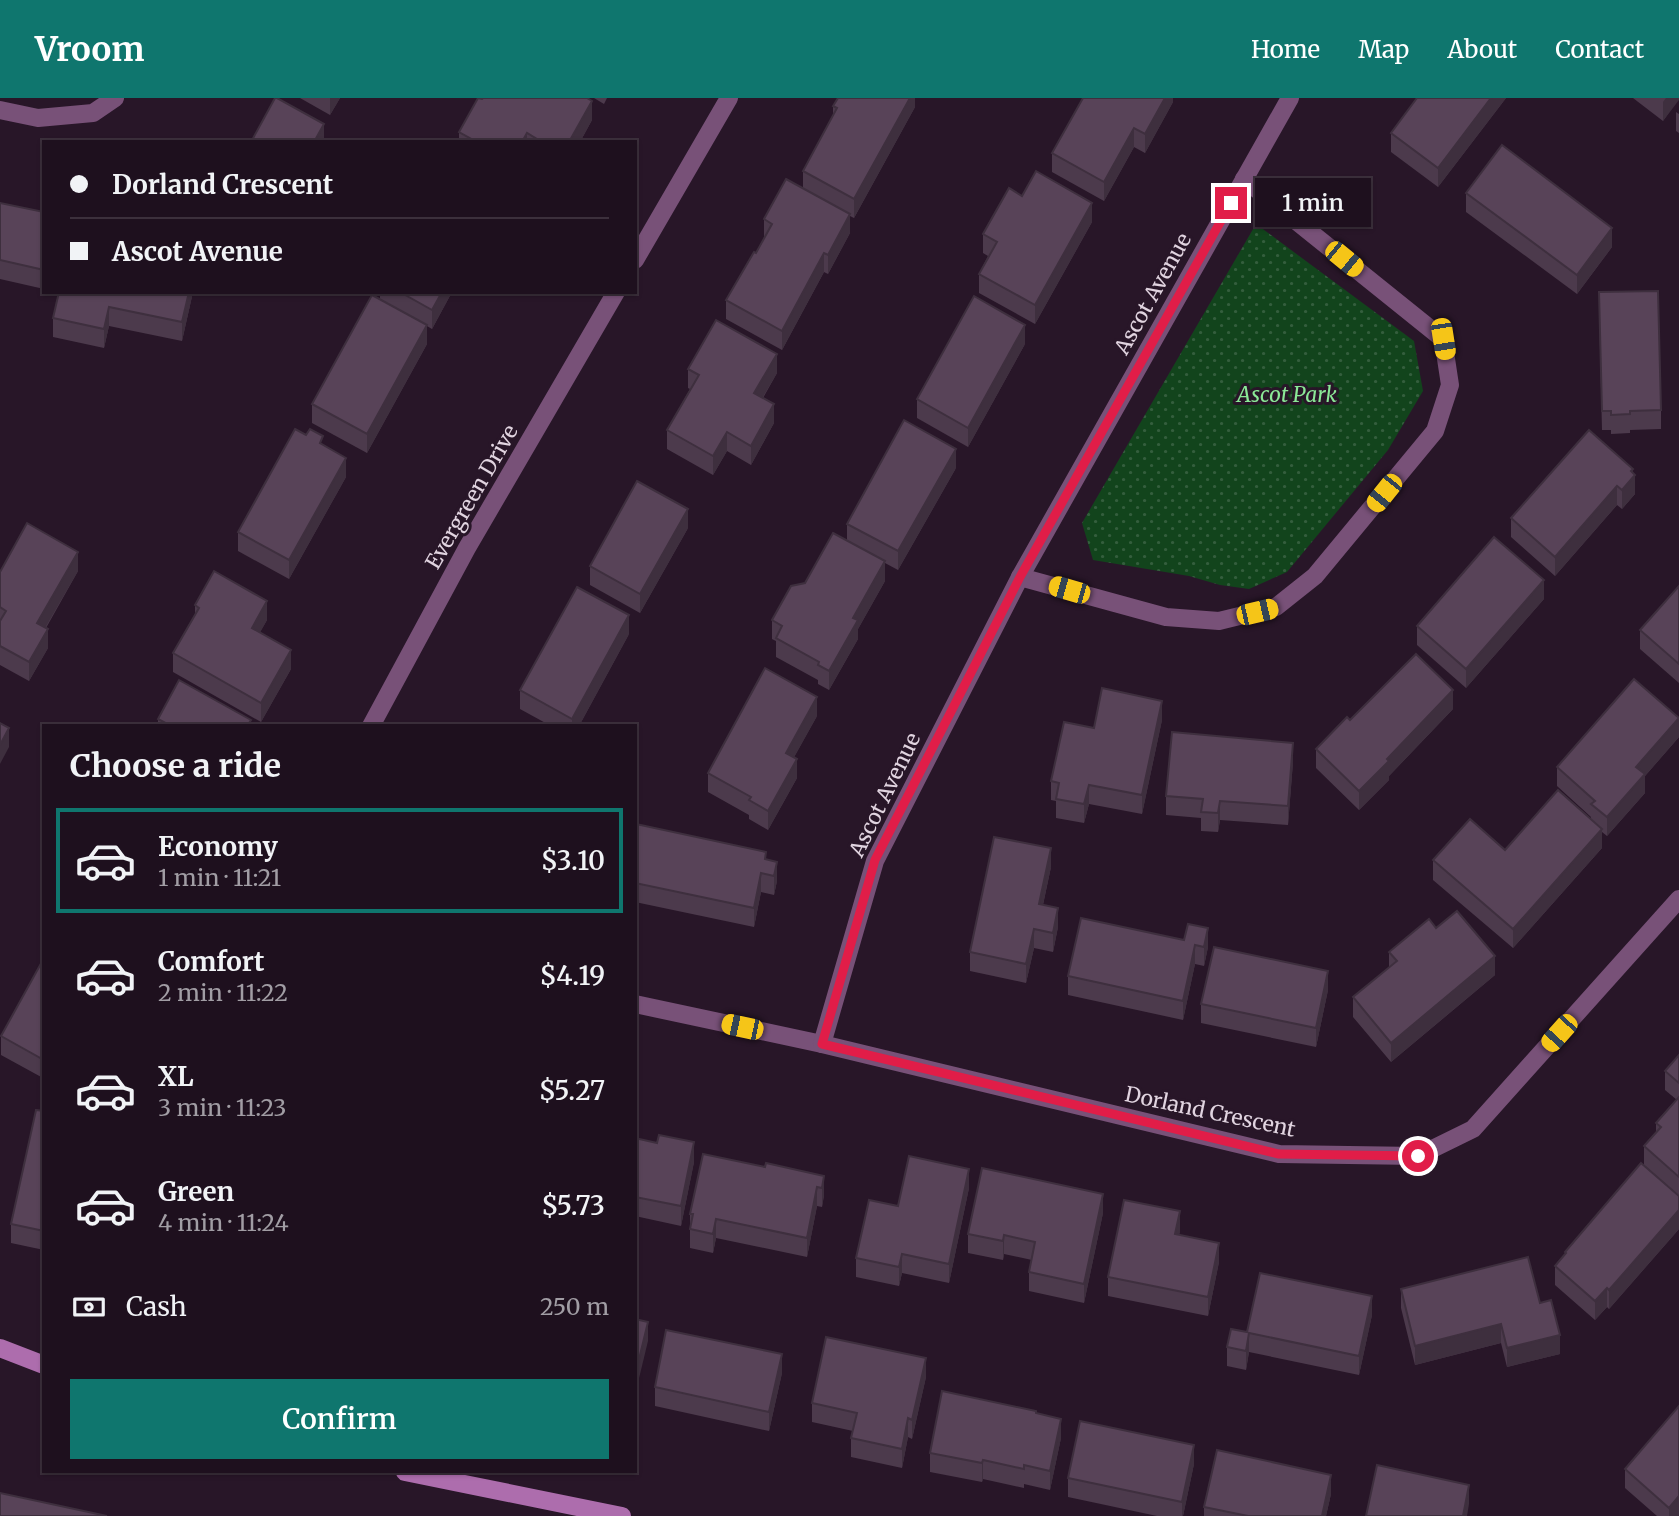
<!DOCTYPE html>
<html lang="en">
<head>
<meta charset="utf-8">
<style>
  :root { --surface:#1e101e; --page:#261927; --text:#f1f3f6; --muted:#a19da4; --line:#3c303c; --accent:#0f766e }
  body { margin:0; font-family:Merriweather,serif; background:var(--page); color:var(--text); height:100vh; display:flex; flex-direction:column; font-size:26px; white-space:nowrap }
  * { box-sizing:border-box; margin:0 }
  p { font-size:23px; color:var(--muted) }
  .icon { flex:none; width:38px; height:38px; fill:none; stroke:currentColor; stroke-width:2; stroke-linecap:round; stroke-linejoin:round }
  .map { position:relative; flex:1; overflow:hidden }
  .side { position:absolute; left:42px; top:626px; width:595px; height:749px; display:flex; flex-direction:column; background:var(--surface); border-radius:0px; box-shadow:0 2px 5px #0004,0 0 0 2px var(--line) }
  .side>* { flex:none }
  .top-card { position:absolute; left:42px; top:42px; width:595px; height:154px; border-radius:0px; box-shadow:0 2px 5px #0004,0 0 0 2px var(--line); display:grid; align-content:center; height:154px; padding:0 28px; background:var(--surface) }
  .end { position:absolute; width:32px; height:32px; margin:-16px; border:9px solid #e11d48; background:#fff; box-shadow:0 0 0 4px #fff }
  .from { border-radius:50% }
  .bubble { position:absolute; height:49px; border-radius:0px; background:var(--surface); box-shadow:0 2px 5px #0004,0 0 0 2px var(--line); font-size:23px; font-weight:600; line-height:49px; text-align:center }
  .car { position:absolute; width:21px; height:42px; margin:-21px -10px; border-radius:9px; box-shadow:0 0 5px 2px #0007; background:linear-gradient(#f5c518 24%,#345 0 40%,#f5c518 0 76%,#345 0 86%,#f5c518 0) }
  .top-card b { display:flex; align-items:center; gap:24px; height:66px; font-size:26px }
  .top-card b+b { border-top:2px solid var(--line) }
  .top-card i { width:18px; height:18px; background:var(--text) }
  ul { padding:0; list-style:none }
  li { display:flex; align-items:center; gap:21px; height:105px; margin:0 14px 10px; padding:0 14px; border:4px solid transparent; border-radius:0px }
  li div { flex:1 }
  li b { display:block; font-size:26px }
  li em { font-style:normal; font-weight:600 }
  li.active { border-color:var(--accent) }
  li>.icon { width:63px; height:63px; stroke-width:1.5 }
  h2 { padding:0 28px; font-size:32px; line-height:84px }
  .pay { display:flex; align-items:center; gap:18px; height:77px; padding:0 28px; font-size:26px }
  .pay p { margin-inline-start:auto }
  .cta { display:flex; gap:14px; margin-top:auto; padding:14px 28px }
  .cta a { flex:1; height:80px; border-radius:0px; background:var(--accent); color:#fff; font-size:28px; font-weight:600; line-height:80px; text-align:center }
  header { display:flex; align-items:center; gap:42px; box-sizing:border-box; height:98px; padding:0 35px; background:var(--accent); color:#fff }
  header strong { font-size:33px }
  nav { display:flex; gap:38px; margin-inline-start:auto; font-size:24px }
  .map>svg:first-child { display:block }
</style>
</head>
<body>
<header>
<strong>Vroom</strong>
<nav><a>Home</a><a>Map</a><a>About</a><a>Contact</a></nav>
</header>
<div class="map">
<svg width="1679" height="1418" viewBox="0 0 1679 1418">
  <defs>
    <pattern id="grass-dots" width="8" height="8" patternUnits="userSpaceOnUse" patternTransform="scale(1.75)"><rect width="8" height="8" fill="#12441c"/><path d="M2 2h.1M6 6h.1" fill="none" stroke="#345e3d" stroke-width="1.8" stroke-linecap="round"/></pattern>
  </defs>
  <rect width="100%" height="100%" fill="#281628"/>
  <path fill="url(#grass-dots)" d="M1256 126 1414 243 1423 293 1388 352 1287 474 1249 491 1220 487 1189 478 1093 462 1082 425Z"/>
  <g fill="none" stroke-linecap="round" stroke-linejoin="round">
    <g stroke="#785178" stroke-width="18">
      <path d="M0 12 38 20 93 15 115 0"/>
      <path d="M635 162 729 0"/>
      <path d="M1020 479 1166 519 1219 523 1276 509 1315 478 1435 333 1450 287 1443 241 1244 81"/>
      <path d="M371 628 467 450 616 194"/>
      <path d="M635 906 822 946 1279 1056 1418 1058 1473 1031 1679 801"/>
      <path d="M822 946 875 763 1020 479 1290 0"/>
    </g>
    <g stroke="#ad6dad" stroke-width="18">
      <path d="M0 1250 44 1267"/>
      <path d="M405 1374 622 1418"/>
    </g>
  </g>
  <g fill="#4c3a4c">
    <path d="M300 0H340L330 17Z"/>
    <path d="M594 0H607L604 6Z"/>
    <path d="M915 0V9L854 120 850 118V135L828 176 824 174 782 252 726 221V202L756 155 764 141V121L803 90V73L833 18V8Z"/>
    <path d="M1173 0V4L1145 55 1134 49 1104 103 1052 74V55Z"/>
    <path d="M1417 0H1506L1438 89 1391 54V35Z"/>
    <path d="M1633 0H1679L1663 23Z"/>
    <path d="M482 1 592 22 580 44H459V34Z"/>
    <path d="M1676 14 1679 16V35L1676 33Z"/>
    <path d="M1466 95 1612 149 1577 196 1466 114Z"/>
    <path d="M1022 98 1092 124 1035 226 979 195V176L988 158 983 155V136Z"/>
    <path d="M0 105 44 114V191L0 181Z"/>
    <path d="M59 194H193L182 243 109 228 104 250 53 239V220Z"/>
    <path d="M380 194H452L432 231 427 228V246L367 355 312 325V306L380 201Z"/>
    <path d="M1599 213 1661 312V331L1630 332V335L1611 336V332H1602Z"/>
    <path d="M1025 246 968 349 917 320V301Z"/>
    <path d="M688 271 777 275 763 300 774 325 751 367 727 353 713 377 667 351V332L690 291 688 290Z"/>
    <path d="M323 347 346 379 289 481 238 453V434Z"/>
    <path d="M956 370 898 472 885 465V483L858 531V541L829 592 818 586V582L776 559V543L772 541V522L805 485 847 443V426Z"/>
    <path d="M1633 375 1635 396 1622 411 1617 407 1555 478 1511 439V420Z"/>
    <path d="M688 430 640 515 590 487V468Z"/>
    <path d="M78 473 46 530 48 550 29 583 0 567V474Z"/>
    <path d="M1679 488V585L1640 551V532Z"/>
    <path d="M1544 501 1466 590 1417 547V528Z"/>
    <path d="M195 507 267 522 260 534 291 571 261 624 173 574V555L195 517Z"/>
    <path d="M629 536 579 628H551L520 611V592Z"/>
    <path d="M1453 611 1389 678V682L1359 712 1316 670V651L1350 622Z"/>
    <path d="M817 618 794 659 797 680 768 732 749 721V717L708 694V675Z"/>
    <path d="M158 621 251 628H158Z"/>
    <path d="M1162 622 1142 716 1089 706 1084 725 1056 720V703L1051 702V683L1094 630Z"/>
    <path d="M1679 639 1645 678V695L1607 738 1602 734V750L1513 850 1433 782V762L1505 752 1591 721V719L1557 688V669Z"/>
    <path d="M1293 664 1288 727 1220 722 1218 734 1201 733V720L1166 717V698Z"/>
    <path d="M635 731 766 761 777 783 774 797 761 794 754 829 635 804Z"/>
    <path d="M1051 769 1043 807 1058 829 1053 854 1034 850 1026 885 970 873V854Z"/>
    <path d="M1436 830 1495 877 1391 964 1353 919V899L1389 870V854Z"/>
    <path d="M1184 842 1208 849 1204 868 1195 866 1183 922 1068 897V878Z"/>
    <path d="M44 860V985H43V980L1 957V938Z"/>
    <path d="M1328 892 1316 949 1201 925V906Z"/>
    <path d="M1679 957V1131L1609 1211 1607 1209 1595 1222 1555 1187V1168L1565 1157V1154L1668 1088 1644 1067V1048L1656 1034V1025L1677 1002 1665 992V973Z"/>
    <path d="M44 1013V1152L11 1145V1126Z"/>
    <path d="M635 1040 694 1064 681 1128 635 1118Z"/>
    <path d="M765 1069 824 1078V1097L822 1109 817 1108 807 1159 716 1140 713 1155 690 1150V1116Z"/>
    <path d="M969 1090 949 1185 902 1175 899 1188 856 1179V1160L898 1108Z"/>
    <path d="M1103 1115 1084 1205 1029 1193V1174L1032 1162 1004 1156 1003 1162 968 1155V1136Z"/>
    <path d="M1180 1133 1179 1137 1219 1164 1208 1218 1108 1198V1179Z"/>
    <path d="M1401 1191 1540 1205 1560 1256 1507 1269 1501 1245 1415 1267 1401 1210Z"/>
    <path d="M1372 1217 1359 1277 1249 1254 1246 1272 1227 1268V1249L1247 1234Z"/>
    <path d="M782 1275 769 1333 655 1308V1289Z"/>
    <path d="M926 1279 912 1341 908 1339 902 1370 851 1359V1340L853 1333 812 1324V1305Z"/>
    <path d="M1679 1308V1417L1678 1418H1657L1625 1390V1371Z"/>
    <path d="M1036 1315 1061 1340 1050 1392 1024 1386V1390L983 1381 982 1384 930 1374V1355Z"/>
    <path d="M1194 1366 1183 1418H1157L1068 1399V1380Z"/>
    <path d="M1331 1396 1326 1418H1204V1409Z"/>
  </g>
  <g fill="#3e2f3e">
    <path d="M330 0H340L330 17Z"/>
    <path d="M910 0H915V9L854 120V101Z"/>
    <path d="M1165 0H1173V4L1145 55V36Z"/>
    <path d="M1491 0H1506L1438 89V70Z"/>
    <path d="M1666 0H1679V2L1663 23V4Z"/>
    <path d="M592 3V22L580 44H569Z"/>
    <path d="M324 26V44H314Z"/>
    <path d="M1134 30V49L1104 103V84Z"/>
    <path d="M527 35V44H522Z"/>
    <path d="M1092 105V124L1035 226V207Z"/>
    <path d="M850 116V135L828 176V157Z"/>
    <path d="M1612 130V149L1577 196V177Z"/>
    <path d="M824 155V174L782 252V233Z"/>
    <path d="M189 194H193L182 243V224Z"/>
    <path d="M442 194H452L432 231V212Z"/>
    <path d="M109 209V228L104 250V231Z"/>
    <path d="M427 227V246L367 355V336Z"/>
    <path d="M1025 227V246L968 349V330Z"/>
    <path d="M777 256V275L754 314V295Z"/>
    <path d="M774 306V325L751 367V348Z"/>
    <path d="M727 334V353L713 377V358Z"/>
    <path d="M956 351V370L898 472V453Z"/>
    <path d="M346 360V379L289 481V462Z"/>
    <path d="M1633 371V379L1635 377V396L1622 411V392L1631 373Z"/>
    <path d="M1617 388V407L1555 478V459Z"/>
    <path d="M688 411V430L640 515V496Z"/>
    <path d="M78 454V473L37 544V525Z"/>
    <path d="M885 463V483L858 531V541L829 592V573L853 520Z"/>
    <path d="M1544 482V501L1466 590V571Z"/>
    <path d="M267 503V522L252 549V530Z"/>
    <path d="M629 517V536L579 628H572V621Z"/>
    <path d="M48 531V550L29 583V564Z"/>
    <path d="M291 552V571L261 624V605Z"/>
    <path d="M1453 592V611L1389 678V682L1359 712V693L1387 661Z"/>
    <path d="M817 599V618L786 674V655Z"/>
    <path d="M1162 603V622L1142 716V697Z"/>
    <path d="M1679 620V639L1645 678V695L1607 738V719L1636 669Z"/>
    <path d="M9 630V649L0 666V647Z"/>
    <path d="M1293 645V664L1288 727V708Z"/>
    <path d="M797 661V680L768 732V713Z"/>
    <path d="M1089 687V706L1084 725V706Z"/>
    <path d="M1220 703V722L1218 734V715Z"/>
    <path d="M1602 731V750L1513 850V831Z"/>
    <path d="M1051 750V769L1039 825V806Z"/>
    <path d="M777 764V783L774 797V778Z"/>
    <path d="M761 775V794L754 829V810Z"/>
    <path d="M1058 810V829L1053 854V835Z"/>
    <path d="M1208 830V849L1204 868V849Z"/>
    <path d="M1034 831V850L1026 885V866Z"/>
    <path d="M1195 847V866L1183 922V903Z"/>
    <path d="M1495 858V877L1391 964V945Z"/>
    <path d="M1328 873V892L1316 949V930Z"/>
    <path d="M694 1044V1064L681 1128V1108Z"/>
    <path d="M969 1071V1090L949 1185V1166Z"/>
    <path d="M824 1078V1097L822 1109V1090Z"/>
    <path d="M817 1089V1108L807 1159V1140Z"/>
    <path d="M1103 1096V1115L1084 1205V1186Z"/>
    <path d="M1679 1112V1131L1609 1211V1192Z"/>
    <path d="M1180 1113V1133L1175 1155V1136Z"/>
    <path d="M716 1121V1140L713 1155V1136Z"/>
    <path d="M1004 1137V1156L1003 1162V1143Z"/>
    <path d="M1219 1145V1164L1208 1218V1199Z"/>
    <path d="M902 1156V1175L899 1188V1169Z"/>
    <path d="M1607 1190V1209L1595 1222V1203Z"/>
    <path d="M1372 1198V1217L1359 1277V1258Z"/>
    <path d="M648 1224V1243L635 1297V1278Z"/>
    <path d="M1501 1226V1245L1415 1267V1248Z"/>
    <path d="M1249 1235V1254L1246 1272V1253Z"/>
    <path d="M1560 1237V1256L1507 1269V1250Z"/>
    <path d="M782 1256V1275L769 1333V1314Z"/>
    <path d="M926 1260V1279L912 1341V1322Z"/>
    <path d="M908 1320V1339L902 1370V1351Z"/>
    <path d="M1061 1321V1340L1050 1392V1373Z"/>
    <path d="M1194 1347V1366L1183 1418H1182V1404Z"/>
    <path d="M983 1362V1381L982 1384V1365Z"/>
    <path d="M1331 1377V1396L1326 1418H1322Z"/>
    <path d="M1469 1387V1406L1467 1418H1463Z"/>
    <path d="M1679 1398V1417L1678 1418H1669V1410Z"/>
  </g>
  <g fill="#584358" stroke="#3e2f3e" stroke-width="2">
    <path d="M275 0H277L324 26 314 44H251Z"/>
    <path d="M478 0 482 1 483 0H587L592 3 569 44H542L527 35 522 44H477L459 34Z"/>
    <path d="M838 0H910L854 101 803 73 837 10 833 8Z"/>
    <path d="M1083 0H1165L1145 36 1134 30 1104 84 1052 55Z"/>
    <path d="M1417 0H1491L1438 70 1391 35Z"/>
    <path d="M1502 47 1612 130 1577 177 1466 95Z"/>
    <path d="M1036 73 1092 105 1035 207 979 176 997 144 983 136 1009 90 1022 98Z"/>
    <path d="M786 81 850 116 828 157 824 155 782 233 726 202 754 154 756 155 772 126 764 121Z"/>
    <path d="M0 105 44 114V172L0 162Z"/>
    <path d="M1658 193 1661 312 1630 313V316L1611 317V313H1602L1599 194Z"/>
    <path d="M59 194H189L182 224 109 209 104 231 53 220Z"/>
    <path d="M400 194H442L432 212Z"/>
    <path d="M372 197 427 227 367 336 312 306Z"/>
    <path d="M974 198 1025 227 968 330 917 301Z"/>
    <path d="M716 222 777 256 754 295 774 306 751 348 727 334 713 358 667 332 699 277 688 271Z"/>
    <path d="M904 322 956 351 898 453 847 426Z"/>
    <path d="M295 331 306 337 310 331 323 338 320 345 346 360 289 462 238 434Z"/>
    <path d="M1589 332 1633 371 1631 373 1635 377 1622 392 1617 388 1555 459 1511 420Z"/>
    <path d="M637 383 688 411 640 496 590 468Z"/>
    <path d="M27 425 78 454 37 525 48 531 29 564 0 548V523L6 513 0 509V474Z"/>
    <path d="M833 435 885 463 853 520 858 522 829 573 818 567 819 564 776 540 782 528 772 522 791 488 805 485Z"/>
    <path d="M1494 439 1544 482 1466 571 1417 528Z"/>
    <path d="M214 473 267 503 252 530 291 552 261 605 173 555 199 510 195 507Z"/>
    <path d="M1679 488V566L1640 532Z"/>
    <path d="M577 489 629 517 572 621 520 592Z"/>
    <path d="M1416 556 1453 592 1387 661 1389 663 1359 693 1316 651 1347 619 1350 622Z"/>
    <path d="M765 570 817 599 786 655 797 661 768 713 749 702 751 699 708 675Z"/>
    <path d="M1634 581 1679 620 1636 669 1645 676 1607 719 1591 706 1595 703 1557 669Z"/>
    <path d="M179 582 251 622 247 628H171L158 621Z"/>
    <path d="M1102 590 1162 603 1142 697 1089 687 1084 706 1056 701 1059 685 1051 683 1064 624 1094 630Z"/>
    <path d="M0 625 9 630 0 647Z"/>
    <path d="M1172 634 1293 645 1288 708 1220 703 1218 715 1201 714 1203 701 1166 698Z"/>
    <path d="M1558 692 1602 731 1513 831 1433 762 1470 721 1505 752Z"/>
    <path d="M636 726 766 754 765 761 777 764 774 778 761 775 754 810 635 785V731Z"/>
    <path d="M994 739 1051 750 1039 806 1058 810 1053 835 1034 831 1026 866 970 854Z"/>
    <path d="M1457 813 1495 858 1391 945 1353 899 1397 863 1389 854 1429 821 1436 830Z"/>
    <path d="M1081 820 1184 842 1188 826 1208 830 1204 849 1195 847 1183 903 1068 878Z"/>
    <path d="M1214 849 1328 873 1316 930 1201 906Z"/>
    <path d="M44 860V962L1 938Z"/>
    <path d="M1679 957V985L1665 973Z"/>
    <path d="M1679 999V1079L1644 1048 1661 1029 1656 1025Z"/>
    <path d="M36 1012 44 1013V1133L11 1126Z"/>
    <path d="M659 1037 694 1044 681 1108 635 1099V1040L657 1045Z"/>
    <path d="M703 1056 765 1069 766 1065 824 1078 822 1090 817 1089 807 1140 716 1121 713 1136 690 1131 693 1116H690Z"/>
    <path d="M909 1058 969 1071 949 1166 902 1156 899 1169 856 1160 869 1102 898 1108Z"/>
    <path d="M1641 1065 1679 1098V1112L1609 1192 1607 1190 1595 1203 1555 1168 1566 1155 1565 1154Z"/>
    <path d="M982 1070 1103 1096 1084 1186 1029 1174 1035 1144 1004 1137 1003 1143 968 1136Z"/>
    <path d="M1124 1102 1180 1113 1175 1136 1219 1145 1208 1199 1108 1179Z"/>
    <path d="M1528 1159 1540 1205 1551 1202 1560 1237 1507 1250 1501 1226 1415 1248 1401 1191Z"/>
    <path d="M1260 1175 1372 1198 1359 1258 1249 1235 1246 1253 1227 1249 1231 1231 1247 1234Z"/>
    <path d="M635 1221 648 1224 635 1278Z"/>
    <path d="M666 1232 782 1256 769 1314 655 1289Z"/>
    <path d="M826 1239 926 1260 912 1322 908 1320 902 1351 851 1340 857 1315 812 1305Z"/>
    <path d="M942 1293 1036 1313V1315L1061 1321 1050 1373 1024 1367V1371L983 1362 982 1365 930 1355Z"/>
    <path d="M1679 1308V1398L1669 1410 1625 1371Z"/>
    <path d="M1080 1323 1194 1347 1182 1404 1068 1380Z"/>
    <path d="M1217 1352 1331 1377 1322 1418H1248L1204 1409Z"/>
    <path d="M1377 1367 1469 1387 1463 1418H1366Z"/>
    <path d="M0 1395 107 1418H0Z"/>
  </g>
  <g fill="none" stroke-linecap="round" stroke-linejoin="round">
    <path stroke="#e11d48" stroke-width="9" d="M1231 105 1020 479 875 762 822 946 1279 1056 1418 1058"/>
  </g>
  <g text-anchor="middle" stroke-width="6" stroke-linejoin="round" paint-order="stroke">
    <g font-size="21" fill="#e1d4e0" stroke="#281628">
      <text transform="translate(1153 196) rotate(-61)" y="7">Ascot Avenue</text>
      <text transform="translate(472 399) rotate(-60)" y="7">Evergreen Drive</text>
      <text transform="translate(885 697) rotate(-64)" y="7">Ascot Avenue</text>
      <text transform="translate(1210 1014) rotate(12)" y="7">Dorland Crescent</text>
    </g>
    <g font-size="21" font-style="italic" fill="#8be897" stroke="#281628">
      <text x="1287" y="304">Ascot Park</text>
    </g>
  </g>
</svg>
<i class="end from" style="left:1418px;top:1058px"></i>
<i class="end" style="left:1231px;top:105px"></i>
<div class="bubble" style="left:1255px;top:80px;width:116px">1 min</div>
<i class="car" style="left:1344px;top:161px;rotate:129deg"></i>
<i class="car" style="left:1443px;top:241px;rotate:171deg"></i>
<i class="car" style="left:1384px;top:395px;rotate:219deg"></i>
<i class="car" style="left:1069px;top:492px;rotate:286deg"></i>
<i class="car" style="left:1257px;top:514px;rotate:77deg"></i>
<i class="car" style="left:742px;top:929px;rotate:282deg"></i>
<i class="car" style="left:1559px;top:935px;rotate:222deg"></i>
<div class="top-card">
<b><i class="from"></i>Dorland Crescent</b>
<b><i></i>Ascot Avenue</b>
</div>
<section class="side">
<h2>Choose a ride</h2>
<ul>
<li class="active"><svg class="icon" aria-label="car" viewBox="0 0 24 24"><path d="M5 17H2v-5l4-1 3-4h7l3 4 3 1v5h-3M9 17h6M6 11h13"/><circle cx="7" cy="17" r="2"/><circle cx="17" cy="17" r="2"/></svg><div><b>Economy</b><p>1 min · 11:21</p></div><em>$3.10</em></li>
<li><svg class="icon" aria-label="car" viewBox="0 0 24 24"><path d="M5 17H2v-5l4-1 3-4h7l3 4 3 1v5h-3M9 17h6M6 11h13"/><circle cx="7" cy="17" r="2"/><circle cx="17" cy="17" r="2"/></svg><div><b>Comfort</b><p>2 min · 11:22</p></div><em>$4.19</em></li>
<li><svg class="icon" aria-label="car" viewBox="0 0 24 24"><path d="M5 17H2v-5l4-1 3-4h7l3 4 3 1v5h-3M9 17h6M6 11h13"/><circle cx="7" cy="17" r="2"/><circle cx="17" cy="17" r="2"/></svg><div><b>XL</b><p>3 min · 11:23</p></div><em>$5.27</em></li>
<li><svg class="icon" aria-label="car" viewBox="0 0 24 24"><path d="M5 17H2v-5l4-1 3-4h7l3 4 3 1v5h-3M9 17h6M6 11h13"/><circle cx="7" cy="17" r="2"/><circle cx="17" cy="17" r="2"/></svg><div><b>Green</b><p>4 min · 11:24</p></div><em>$5.73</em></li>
</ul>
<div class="pay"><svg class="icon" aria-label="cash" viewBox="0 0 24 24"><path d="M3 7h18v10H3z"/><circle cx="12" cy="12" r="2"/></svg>Cash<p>250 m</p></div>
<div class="cta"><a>Confirm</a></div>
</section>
</div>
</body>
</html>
